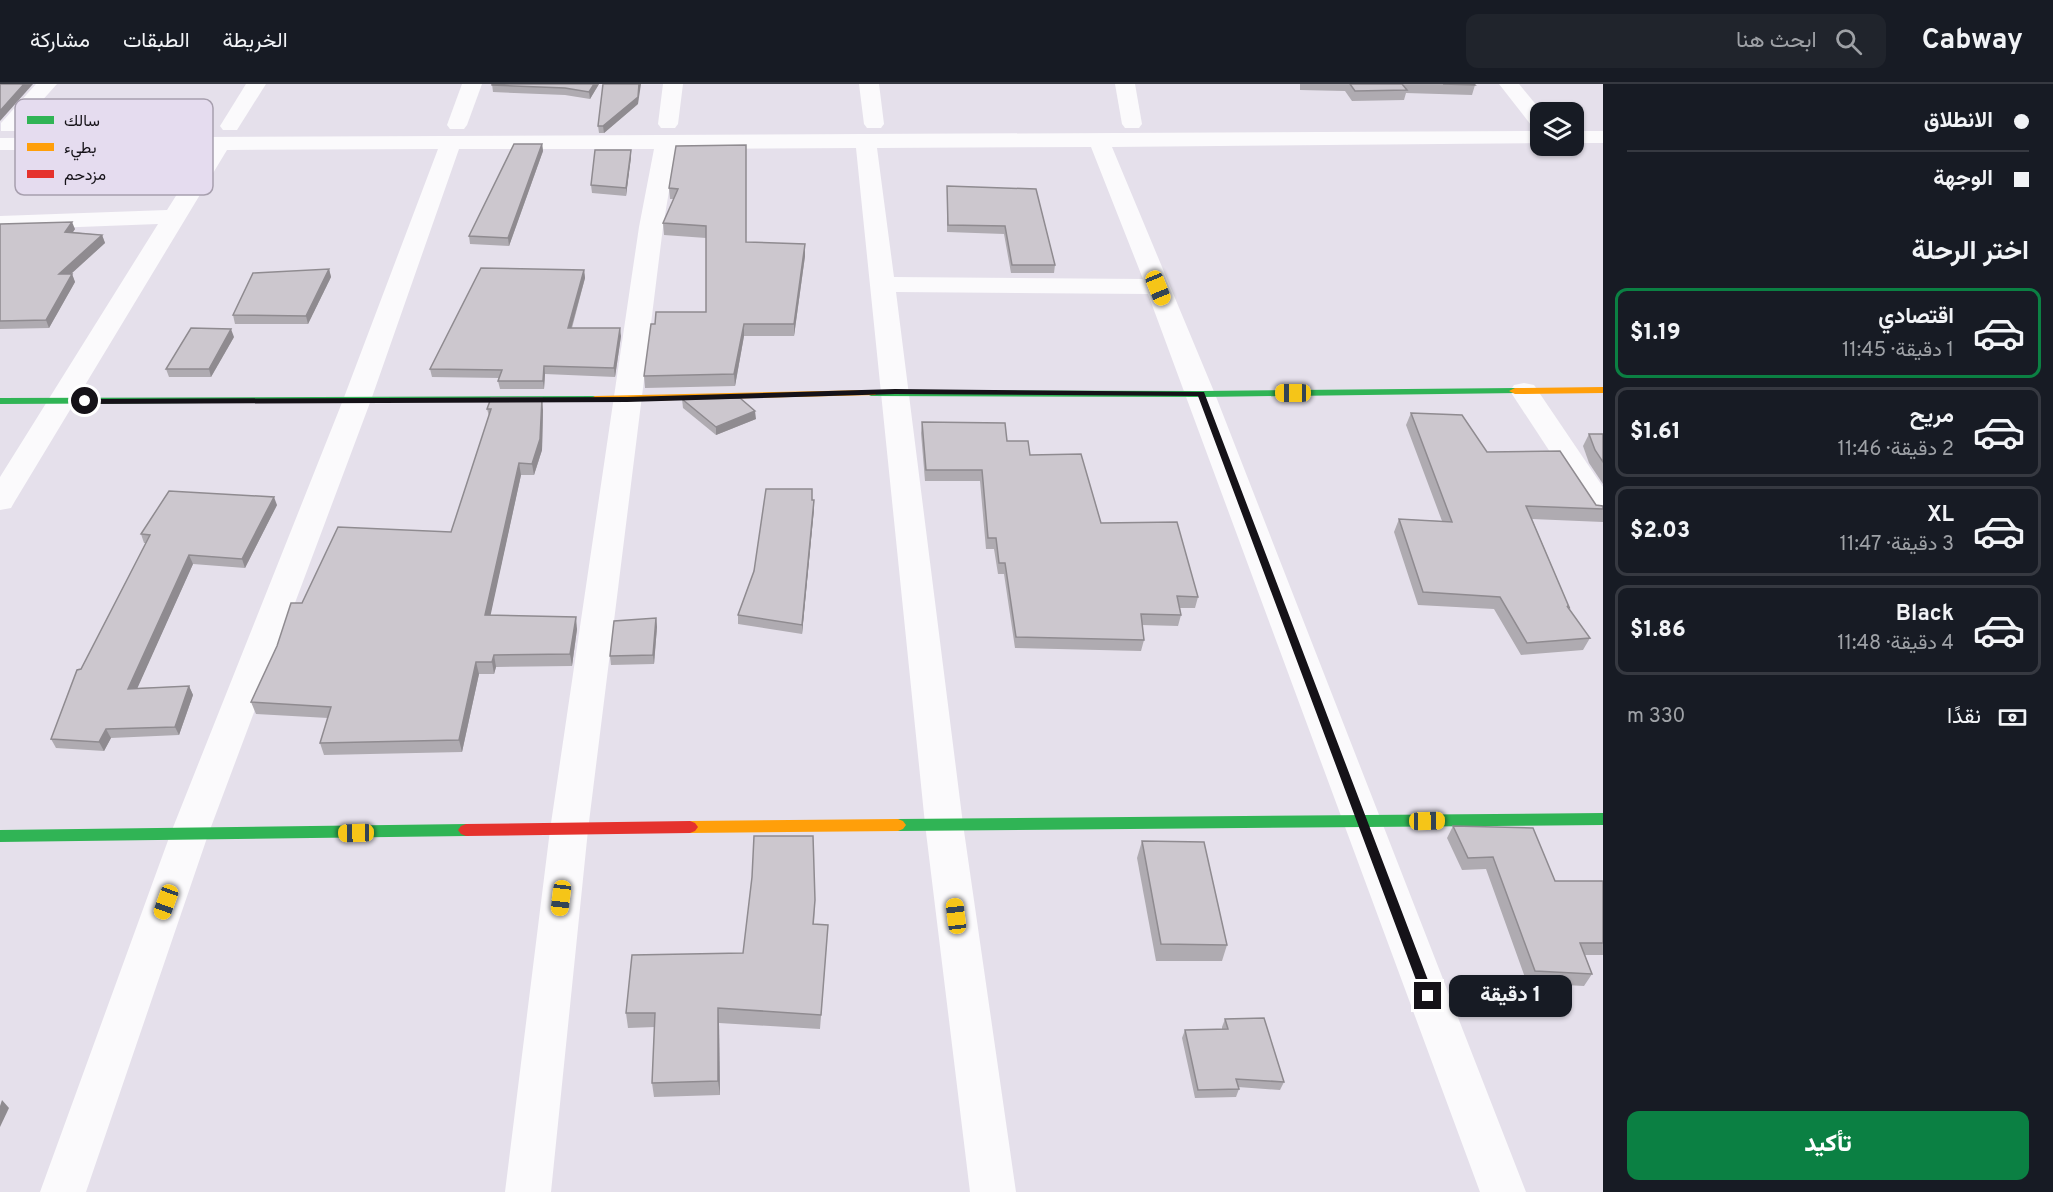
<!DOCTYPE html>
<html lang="ar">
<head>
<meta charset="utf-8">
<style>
  :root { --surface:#171b24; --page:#20242c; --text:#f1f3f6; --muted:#9ea1a6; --line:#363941; --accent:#0b8043 }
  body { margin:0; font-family:Overpass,Vazirmatn,sans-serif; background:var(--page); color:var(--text); direction:rtl; height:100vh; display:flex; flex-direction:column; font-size:22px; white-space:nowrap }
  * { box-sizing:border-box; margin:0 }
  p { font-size:20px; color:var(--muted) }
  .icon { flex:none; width:33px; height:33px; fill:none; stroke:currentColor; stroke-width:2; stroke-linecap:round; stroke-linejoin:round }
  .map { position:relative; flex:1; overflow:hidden; direction:ltr }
  .sheet { display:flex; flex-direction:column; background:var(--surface); width:450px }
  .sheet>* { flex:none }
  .banner { display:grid; align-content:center; height:132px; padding:0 24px; background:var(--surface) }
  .fabs { position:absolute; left:1530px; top:18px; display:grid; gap:12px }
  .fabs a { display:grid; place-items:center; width:54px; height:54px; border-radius:12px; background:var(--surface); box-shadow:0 2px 4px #0004; font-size:30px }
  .end { position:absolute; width:27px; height:27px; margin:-14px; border:8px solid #151218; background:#fff; box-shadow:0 0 0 3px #fff }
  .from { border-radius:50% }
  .bubble { position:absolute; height:42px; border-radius:12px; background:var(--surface); box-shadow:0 2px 4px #0004; font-size:20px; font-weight:800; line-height:42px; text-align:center; direction:rtl }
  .car { position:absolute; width:18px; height:36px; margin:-18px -9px; border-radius:8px; box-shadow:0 0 4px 2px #0007; background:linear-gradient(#f5c518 24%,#345 0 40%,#f5c518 0 76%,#345 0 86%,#f5c518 0) }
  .banner b { display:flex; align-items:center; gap:21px; height:57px; font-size:22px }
  .banner b+b { border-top:2px solid var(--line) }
  .banner i { width:15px; height:15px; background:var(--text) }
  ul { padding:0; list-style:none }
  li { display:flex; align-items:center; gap:18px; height:90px; margin:0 12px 9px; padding:0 12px; border:3px solid var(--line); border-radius:12px }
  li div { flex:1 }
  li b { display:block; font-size:22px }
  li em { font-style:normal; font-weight:800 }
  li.on { border-color:var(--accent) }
  li>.icon { width:54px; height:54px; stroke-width:1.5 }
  h2 { padding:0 24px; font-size:27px; line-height:72px }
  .pay { display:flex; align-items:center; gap:15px; height:66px; padding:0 24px; font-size:22px }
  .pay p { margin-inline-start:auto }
  .cta { display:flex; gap:12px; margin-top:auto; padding:12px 24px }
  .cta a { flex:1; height:69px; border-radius:12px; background:var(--accent); color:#fff; font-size:24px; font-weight:800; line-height:69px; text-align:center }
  header { display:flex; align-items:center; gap:36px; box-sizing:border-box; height:84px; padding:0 30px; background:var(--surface); border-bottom:2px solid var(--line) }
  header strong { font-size:28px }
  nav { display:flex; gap:33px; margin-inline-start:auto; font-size:21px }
  .search { width:420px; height:54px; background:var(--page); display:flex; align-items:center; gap:15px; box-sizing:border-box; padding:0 21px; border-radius:12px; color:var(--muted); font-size:22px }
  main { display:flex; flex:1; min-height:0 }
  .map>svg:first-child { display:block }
</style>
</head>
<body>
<header>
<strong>Cabway</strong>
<div class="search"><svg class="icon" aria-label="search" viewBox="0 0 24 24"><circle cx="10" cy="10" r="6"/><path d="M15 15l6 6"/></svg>ابحث هنا</div>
<nav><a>الخريطة</a><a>الطبقات</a><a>مشاركة</a></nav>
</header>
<main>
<section class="sheet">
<div class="banner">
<b><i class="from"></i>الانطلاق</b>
<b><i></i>الوجهة</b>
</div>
<h2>اختر الرحلة</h2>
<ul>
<li class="on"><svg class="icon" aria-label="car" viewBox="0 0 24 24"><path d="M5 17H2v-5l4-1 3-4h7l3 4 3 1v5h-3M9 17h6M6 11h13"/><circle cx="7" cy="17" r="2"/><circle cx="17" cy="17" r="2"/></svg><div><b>اقتصادي</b><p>1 دقيقة · 11:45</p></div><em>$1.19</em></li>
<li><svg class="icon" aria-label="car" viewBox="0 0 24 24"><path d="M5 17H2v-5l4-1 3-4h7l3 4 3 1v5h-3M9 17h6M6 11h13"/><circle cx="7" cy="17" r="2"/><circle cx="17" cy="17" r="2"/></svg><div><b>مريح</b><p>2 دقيقة · 11:46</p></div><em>$1.61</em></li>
<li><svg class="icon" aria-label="car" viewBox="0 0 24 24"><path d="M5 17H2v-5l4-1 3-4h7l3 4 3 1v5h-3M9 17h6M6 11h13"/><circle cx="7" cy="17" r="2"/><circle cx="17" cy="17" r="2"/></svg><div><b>XL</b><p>3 دقيقة · 11:47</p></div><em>$2.03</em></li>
<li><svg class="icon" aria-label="car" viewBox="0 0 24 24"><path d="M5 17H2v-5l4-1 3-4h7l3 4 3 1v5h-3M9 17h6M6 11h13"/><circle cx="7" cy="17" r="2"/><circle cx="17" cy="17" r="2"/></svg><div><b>Black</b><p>4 دقيقة · 11:48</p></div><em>$1.86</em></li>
</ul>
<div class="pay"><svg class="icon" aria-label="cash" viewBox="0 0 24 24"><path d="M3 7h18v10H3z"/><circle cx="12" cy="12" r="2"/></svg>نقدًا<p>330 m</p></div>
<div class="cta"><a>تأكيد</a></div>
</section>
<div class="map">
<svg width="1603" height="1108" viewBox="0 0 1603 1108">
  <rect width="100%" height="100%" fill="#e5e0eb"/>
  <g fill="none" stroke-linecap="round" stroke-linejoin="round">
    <g fill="#fbfafc" fill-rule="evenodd">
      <path d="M36 0H57L15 47H1V39Z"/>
      <path d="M246 0H266L237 46H223L220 42Z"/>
      <path d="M462 0H482L467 41 464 45H450L447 41Z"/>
      <path d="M663 0H683L678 40 675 44H661L658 40Z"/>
      <path d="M859 0H879L884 40 881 44H867L864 40Z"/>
      <path d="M1115 0H1135L1142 40 1139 44H1125L1122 40Z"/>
      <path d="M1499 0H1519L1542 28 1540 43 1531 41Z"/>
      <path d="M1540 47V59L1112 63 1215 310 1526 1108H1480L1148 210 896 208 963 740 1016 1108H970L925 740 856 64 676 65 663 143 588 746 551 1108H505L550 746 639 143 654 65H459L371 316 208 751 86 1108H40L170 751 343 316 438 65 227 66 15 417 11 424 0 426V393L158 140 0 146V132L167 126 205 66H0V54ZM1091 63 1143 195 894 193 877 64Z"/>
      <rect x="1574" y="47" width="29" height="12"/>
      <path d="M1524 299 1534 301 1603 403V434L1592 432 1510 307 1514 301Z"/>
    </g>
    <g fill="#30b455" fill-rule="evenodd">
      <path d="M1515 304 1519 305V309L1201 313 871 312 865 309 871 306 1201 307Z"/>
      <path d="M595 312 601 315 599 317 0 320V314Z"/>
      <path d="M1603 729V741L898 747 893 745 890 741 893 737 898 735Z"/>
      <path d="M466 740 471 742 474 746 471 750 466 752 0 758V746Z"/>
    </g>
    <g fill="#ff9f0a" fill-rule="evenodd">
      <path d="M1603 303V309L1515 310 1509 307 1515 304Z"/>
      <path d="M871 306 877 309 875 311 595 318 589 315 595 312Z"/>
      <path d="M898 735 903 737 906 741 903 745 898 747 690 749 685 747 682 743 685 739 690 737Z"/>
    </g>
    <path fill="#e5322d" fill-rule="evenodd" d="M690 737 695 739 698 743 695 747 690 749 466 752 461 750 458 746 461 742 466 740Z"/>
  </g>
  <g fill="#afabb1">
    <path d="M492 0H599L590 15 565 11 493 8Z"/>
    <path d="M1300 0H1474L1475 1 1472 11 1406 9 1404 16 1352 17 1345 7 1300 6Z"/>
    <path d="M638 20 604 49H599L598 42Z"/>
    <path d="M542 60 543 67 509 162 470 160 469 152Z"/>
    <path d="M676 62 746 159 805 172 794 252H744L735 302 645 304 644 292 655 240 706 228V154L664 151 663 139 674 115H670L669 104Z"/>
    <path d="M631 73 626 112 592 109 591 101Z"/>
    <path d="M947 102 1036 105 1055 181 1054 189H1011L1004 150 947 148Z"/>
    <path d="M0 140 75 145 73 148 102 151 105 159 71 190H72L75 198 49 244 0 245Z"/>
    <path d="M329 185 331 193 308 240H235L233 231Z"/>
    <path d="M584 186 585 194 572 244 621 252 615 293 545 290 544 305H500L498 297 499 294 432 293 430 285Z"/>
    <path d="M234 253 211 293H169L166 285Z"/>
    <path d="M682 315 756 335 716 351 683 324Z"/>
    <path d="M487 325 543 326 542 366 534 391H521L490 531 577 545 572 582 496 583 494 590H479L462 668 324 671 320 659 328 634 256 630 251 618 277 562 302 519 451 448 489 332Z"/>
    <path d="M1411 329 1487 368 1596 421 1603 422V438L1532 435 1569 523 1568 525 1590 554 1583 566 1521 571 1494 525 1418 521 1394 448 1399 435 1442 437 1406 341Z"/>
    <path d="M922 338 1007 357 1030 371 1101 439 1198 513 1195 524H1180L1181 531 1178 542 1142 541 1144 556 1141 567 1015 564 1004 490H998L994 465H986L980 397H925L921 349Z"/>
    <path d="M1589 350H1603V400L1589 379 1583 362Z"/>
    <path d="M812 416H814V425L802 550 738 540V531Z"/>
    <path d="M277 421 245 484 193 480 137 604 189 602 193 611 179 651 111 654 104 667 56 664 51 655 81 585 146 459H144L141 450Z"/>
    <path d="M656 534 657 543 654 580 611 581 610 572Z"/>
    <path d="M1453 742 1555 797H1603V871H1585L1592 890 1584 902 1527 899 1486 785 1462 786 1447 754Z"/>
    <path d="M1142 757 1227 861 1222 877H1156L1137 774Z"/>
    <path d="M815 816 814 840 827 856 820 945 719 939 720 1011 654 1013 652 999 655 943 628 944 626 929 743 869Z"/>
    <path d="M1225 935 1284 998 1280 1006 1238 1003 1239 1005 1236 1013 1195 1014 1182 954 1185 946H1222V943Z"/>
  </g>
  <g fill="#8f8b90">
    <path d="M24 0H33L0 37V27Z"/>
    <path d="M594 0H599L590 15 589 8Z"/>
    <path d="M639 0H641L638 20 604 49 603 42Z"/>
    <path d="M542 60 543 67 509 162 508 154Z"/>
    <path d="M631 66V73L626 112V104Z"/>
    <path d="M72 138 75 145 68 155 65 148Z"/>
    <path d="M102 151 105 159 62 198 59 190Z"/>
    <path d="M805 160V172L794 252V240Z"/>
    <path d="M329 185 331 193 308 240 306 232Z"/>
    <path d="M584 186 585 194 569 252 568 244Z"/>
    <path d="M72 190 75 198 49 244 46 236Z"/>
    <path d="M744 240V252L735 302 734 290Z"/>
    <path d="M620 244 621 252 615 293 614 284Z"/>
    <path d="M231 245 234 253 211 293 209 285Z"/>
    <path d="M544 282 545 290 544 305 543 297Z"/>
    <path d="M542 314 543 326 542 366 534 391 532 380Z"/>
    <path d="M755 327 756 335 716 351V343Z"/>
    <path d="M519 379 521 391 488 543 485 531Z"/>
    <path d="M274 413 277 421 245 484 242 475Z"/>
    <path d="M814 416V425L802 550V541Z"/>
    <path d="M189 471 193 480 133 614 128 605Z"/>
    <path d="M576 533 577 545 572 582 570 570Z"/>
    <path d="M656 534 657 543 654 580 653 571Z"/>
    <path d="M494 571 496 583 494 590 492 578Z"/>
    <path d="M476 578 479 590 462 668 459 656Z"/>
    <path d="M189 602 193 611 179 651 175 643Z"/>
    <path d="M106 645 111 654 104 667 99 658Z"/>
    <path d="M718 924 719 939 720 1011 718 997Z"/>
    <path d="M2 1016 9 1024 0 1043V1022Z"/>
  </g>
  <g fill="#ccc7ce" stroke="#8f8b90" stroke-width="1.5">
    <path d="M0 0H24L0 27Z"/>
    <path d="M492 0H594L589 8 565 4 492 1Z"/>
    <path d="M603 0H639L638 13 603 42H598Z"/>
    <path d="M1350 0H1402L1407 6 1355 7Z"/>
    <path d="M1443 0H1474L1475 1Z"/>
    <path d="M514 60H542L508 154 469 152Z"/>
    <path d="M746 61V158L805 160 794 240H744L734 290 644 292 651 240H655L656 228H706V142L663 139 678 105 669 104 676 62Z"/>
    <path d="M595 66H631L626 104 591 101Z"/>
    <path d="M947 102 1036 105 1055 181H1012L1005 142 948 141Z"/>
    <path d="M72 138 65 148 102 151 59 190H72L46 236 0 237V140Z"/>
    <path d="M481 184 584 186 568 244H620L614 284 544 282 543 297H498L502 286 430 285Z"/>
    <path d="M329 185 306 232 233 231 253 189Z"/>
    <path d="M191 244 231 245 209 285H166Z"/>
    <path d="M491 314H542L540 355 532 380 519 379 485 531 576 533 570 570 494 571 492 578H476L459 656 320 659 331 623 251 618 277 562 291 519H302L338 443 451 448 491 325H487Z"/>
    <path d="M740 314 755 327 716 343 682 315Z"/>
    <path d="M1411 329 1462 331 1487 368 1560 367 1596 421 1603 422V425L1526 422 1569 523 1567 522 1590 554 1527 559 1500 513 1423 508 1399 435 1452 438Z"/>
    <path d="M922 338 1005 339 1007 357H1028L1030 371 1081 370 1101 439 1177 438 1198 513 1177 512 1181 531 1141 530 1144 556 1016 553 1005 479H999L996 454H988L982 386H926Z"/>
    <path d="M1589 350H1603V378L1595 366Z"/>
    <path d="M766 405H812V416H814L802 541 738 531 754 487Z"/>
    <path d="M169 407 274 413 242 475 189 471 128 605 189 602 175 643 106 645 99 658 51 655 77 586 81 585 150 451 141 450Z"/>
    <path d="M656 534 653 571 610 572 614 537Z"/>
    <path d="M1453 742 1533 744 1555 797H1603V859H1580L1592 890 1535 887 1493 773 1468 774Z"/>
    <path d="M754 752H813L815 816 813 840 828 841 821 931 718 924V997L652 999 655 929H626L632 871 743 869 752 793Z"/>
    <path d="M1142 757 1204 758 1227 861 1161 860Z"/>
    <path d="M1264 934 1284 998 1236 995 1239 1005 1198 1006 1185 946 1228 945 1225 935Z"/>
  </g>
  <path fill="#151218" d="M895 305 1204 308 1434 912 1432 916H1424L1422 912 1198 312 895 310 627 318 85 320 81 317 85 315 627 313Z"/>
  <rect x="15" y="15" width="198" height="96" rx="9" fill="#e5dcef" stroke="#a79fae" stroke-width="1.5"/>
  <rect x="27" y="32" width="27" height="8" fill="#30b455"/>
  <rect x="27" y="59" width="27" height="8" fill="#ff9f0a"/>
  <rect x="27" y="86" width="27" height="8" fill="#e5322d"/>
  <g font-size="16" fill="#151218">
    <text x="64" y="42">سالك</text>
    <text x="64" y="69">بطيء</text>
    <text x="64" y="96">مزدحم</text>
  </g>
</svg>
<div class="fabs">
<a><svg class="icon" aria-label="layers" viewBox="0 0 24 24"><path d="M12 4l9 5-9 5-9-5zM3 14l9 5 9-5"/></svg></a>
</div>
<i class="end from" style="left:85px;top:317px"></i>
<i class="end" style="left:1428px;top:912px"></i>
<div class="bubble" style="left:1449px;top:891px;width:123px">1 دقيقة</div>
<i class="car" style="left:1158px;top:204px;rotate:158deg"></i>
<i class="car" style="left:1293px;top:309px;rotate:270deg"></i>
<i class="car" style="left:1427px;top:737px;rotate:89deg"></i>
<i class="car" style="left:356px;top:749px;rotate:269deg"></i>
<i class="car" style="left:561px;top:814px;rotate:187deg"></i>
<i class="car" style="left:166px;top:818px;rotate:200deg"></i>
<i class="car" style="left:956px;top:832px;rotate:353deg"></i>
</div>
</main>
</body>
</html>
